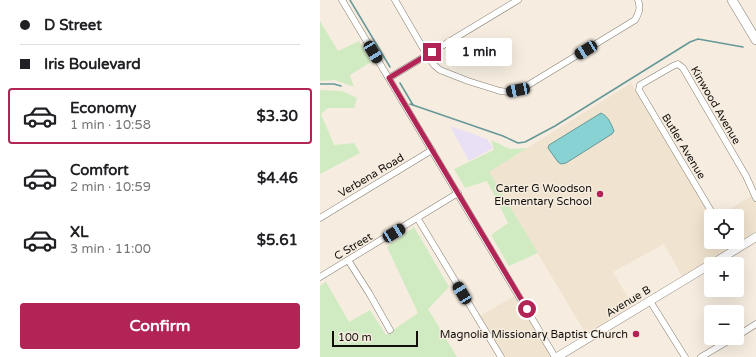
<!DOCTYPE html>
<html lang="en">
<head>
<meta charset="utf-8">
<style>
  :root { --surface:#fff; --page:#f6f6f6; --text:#202124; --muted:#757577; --line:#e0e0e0; --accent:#b32456 }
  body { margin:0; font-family:"Varela Round",sans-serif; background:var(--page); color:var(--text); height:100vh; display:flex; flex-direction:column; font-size:15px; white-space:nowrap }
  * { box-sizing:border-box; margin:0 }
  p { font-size:13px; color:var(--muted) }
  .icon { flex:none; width:22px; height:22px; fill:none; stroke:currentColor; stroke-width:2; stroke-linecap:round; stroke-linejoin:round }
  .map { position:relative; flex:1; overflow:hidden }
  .drawer { display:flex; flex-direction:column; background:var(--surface); width:320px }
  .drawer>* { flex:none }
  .banner { display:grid; align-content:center; height:88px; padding:0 20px; background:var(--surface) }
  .buttons { position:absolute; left:384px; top:209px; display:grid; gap:8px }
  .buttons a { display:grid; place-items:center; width:40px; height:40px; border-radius:4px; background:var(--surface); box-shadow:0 4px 16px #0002; font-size:20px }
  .scale { position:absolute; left:12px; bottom:10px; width:86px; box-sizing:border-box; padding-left:4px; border:2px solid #120f0b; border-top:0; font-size:11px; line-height:14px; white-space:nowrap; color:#120f0b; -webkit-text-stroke:3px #f6ede0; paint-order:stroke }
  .end { position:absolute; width:18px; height:18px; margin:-9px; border:5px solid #b32456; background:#fff; box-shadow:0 0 0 2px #fff }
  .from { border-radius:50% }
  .bubble { position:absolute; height:28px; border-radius:4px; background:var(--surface); box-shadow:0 4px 16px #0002; font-size:13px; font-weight:800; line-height:28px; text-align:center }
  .car { position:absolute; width:12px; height:24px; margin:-12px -6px; border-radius:5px; box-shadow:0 0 3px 1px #0007; background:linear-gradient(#222 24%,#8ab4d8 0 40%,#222 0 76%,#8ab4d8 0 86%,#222 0) }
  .banner b { display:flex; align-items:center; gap:14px; height:38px; font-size:15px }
  .banner b+b { border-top:1px solid var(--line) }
  .banner i { width:10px; height:10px; background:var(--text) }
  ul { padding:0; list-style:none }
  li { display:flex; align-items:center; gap:12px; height:56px; margin:0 8px 6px; padding:0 12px; border:2px solid transparent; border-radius:4px }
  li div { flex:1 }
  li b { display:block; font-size:15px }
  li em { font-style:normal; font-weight:800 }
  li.selected { border-color:var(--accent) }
  li>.icon { width:36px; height:36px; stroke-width:1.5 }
  .button { display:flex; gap:8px; margin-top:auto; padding:8px 20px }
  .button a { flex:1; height:46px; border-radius:4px; background:var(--accent); color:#fff; font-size:16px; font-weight:800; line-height:46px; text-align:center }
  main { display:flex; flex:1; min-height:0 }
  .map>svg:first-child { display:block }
</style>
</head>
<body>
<main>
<section class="drawer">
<div class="banner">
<b><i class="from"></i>D Street</b>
<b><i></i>Iris Boulevard</b>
</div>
<ul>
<li class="selected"><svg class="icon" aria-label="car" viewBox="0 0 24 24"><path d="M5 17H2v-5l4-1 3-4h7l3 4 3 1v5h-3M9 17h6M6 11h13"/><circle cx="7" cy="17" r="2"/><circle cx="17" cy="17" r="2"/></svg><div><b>Economy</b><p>1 min · 10:58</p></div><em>$3.30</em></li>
<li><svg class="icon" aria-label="car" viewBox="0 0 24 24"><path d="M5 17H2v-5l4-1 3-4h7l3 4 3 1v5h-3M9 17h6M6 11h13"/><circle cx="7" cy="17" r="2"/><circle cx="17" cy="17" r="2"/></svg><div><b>Comfort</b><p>2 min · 10:59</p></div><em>$4.46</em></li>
<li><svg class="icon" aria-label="car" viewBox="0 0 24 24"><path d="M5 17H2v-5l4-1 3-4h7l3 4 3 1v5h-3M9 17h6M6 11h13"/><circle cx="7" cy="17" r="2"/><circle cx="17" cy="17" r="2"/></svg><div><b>XL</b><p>3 min · 11:00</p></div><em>$5.61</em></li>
</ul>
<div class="button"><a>Confirm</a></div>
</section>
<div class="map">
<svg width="436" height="357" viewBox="0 0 436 357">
  <rect width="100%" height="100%" fill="#f6ede0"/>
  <g fill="#f0e3cf">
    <path d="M311 83 391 217V242H417V216H399L431 196 436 204V232L362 276 344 244 293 272 313 306 266 334 169 172Z"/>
    <path d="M196 295 231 356 229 357H183L158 317Z"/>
  </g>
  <path fill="#e9e0f5" d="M130 126 167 139 173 148 149 161Z"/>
  <g fill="#d0ebc2">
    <path d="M0 21 18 51 39 41 51 62 30 75 34 87 15 80 0 81Z"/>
    <path d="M0 90 22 91 37 98 34 108H8L1 114 14 145 34 143 40 153 0 174Z"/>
    <path d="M171 140 190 149 207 148 169 172 218 253 189 266 171 235 188 223 167 181 145 188 134 169 174 150Z"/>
    <path d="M94 227 129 287 108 309 137 357H0V286L6 282 29 322 50 310 66 335 98 313 67 247Z"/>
  </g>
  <path fill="#89d2d4" stroke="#659898" d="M281 113C289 117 291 124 294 131L292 134 246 163 241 164 238 162 228 148 229 145Z"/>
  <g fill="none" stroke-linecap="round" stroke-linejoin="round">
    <g stroke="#659898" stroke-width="1.5">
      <path d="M30 0 70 67"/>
      <path d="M80 83 93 105"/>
      <path d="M0 84H14L21 86"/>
      <path d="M90 104 183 136 198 143 205 142 235 126 370 42 378 39 423 47"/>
    </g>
    <defs>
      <g id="street">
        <path d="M22 0 235 357"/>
        <path d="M75 0 107 55 114 65 120 70 148 81 180 91 189 92 205 87 315 20C319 13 321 8 318 0"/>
        <path d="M69 78 198 0"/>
        <path d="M394 216 319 90 320 85 353 66 358 64 363 68 426 176 436 198"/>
        <path d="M0 218 112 150"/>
        <path d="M98 219 181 357"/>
        <path d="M409 242 414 250"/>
        <path d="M28 260 49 293 70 330"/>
        <path d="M0 277 138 193"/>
        <path d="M330 301 365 357"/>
        <path d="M417 336 436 324"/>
        <path d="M381 357 413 338"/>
      </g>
      <g id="secondary">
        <path d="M392 264 436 237"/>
        <path d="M237 357 391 264"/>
      </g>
      <path id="primary" d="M412 0 436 40"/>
    </defs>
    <use href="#street" stroke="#847d70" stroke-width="7"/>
    <use href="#secondary" stroke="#847d70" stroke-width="9"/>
    <use href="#primary" stroke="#847d70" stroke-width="10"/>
    <use href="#street" stroke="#fff" stroke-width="6"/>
    <use href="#secondary" stroke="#fff" stroke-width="8"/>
    <use href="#primary" stroke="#fff" stroke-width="9"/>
  </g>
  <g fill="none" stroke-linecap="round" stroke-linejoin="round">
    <path stroke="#b32456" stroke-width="5" d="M112 52 69 78 207 309"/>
  </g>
  <g fill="#b32456" stroke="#f6ede0" stroke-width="1.5">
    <circle cx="280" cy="194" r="4"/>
    <circle cx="316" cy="334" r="4"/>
  </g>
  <g text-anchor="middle" stroke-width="3" stroke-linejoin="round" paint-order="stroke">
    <g font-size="11" fill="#120f0b" stroke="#f6ede0">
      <text transform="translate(396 105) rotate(60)" y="4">Kinwood Avenue</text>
      <text transform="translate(364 146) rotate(59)" y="4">Butler Avenue</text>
      <text transform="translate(51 175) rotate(-31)" y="4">Verbena Road</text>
      <text transform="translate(33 246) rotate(-31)" y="4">C Street</text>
      <text transform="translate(308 301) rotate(-31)" y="4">Avenue B</text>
    </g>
    <g font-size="11" fill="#120f0b" stroke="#f6ede0" text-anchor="end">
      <text x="272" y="192">Carter G Woodson<tspan x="272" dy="13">Elementary School</tspan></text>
      <text x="308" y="338">Magnolia Missionary Baptist Church</text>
    </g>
  </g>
</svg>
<div class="buttons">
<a><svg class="icon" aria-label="locate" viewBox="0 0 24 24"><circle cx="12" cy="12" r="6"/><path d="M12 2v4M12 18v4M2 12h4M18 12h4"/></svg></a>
<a>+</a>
<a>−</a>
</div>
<div class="scale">100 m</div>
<i class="end from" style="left:207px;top:309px"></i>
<i class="end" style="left:112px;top:52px"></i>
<div class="bubble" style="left:126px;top:38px;width:66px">1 min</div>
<i class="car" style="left:266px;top:50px;rotate:239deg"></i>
<i class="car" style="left:53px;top:52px;rotate:149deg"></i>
<i class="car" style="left:198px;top:90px;rotate:259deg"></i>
<i class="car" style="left:74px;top:233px;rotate:59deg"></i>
<i class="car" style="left:142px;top:293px;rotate:329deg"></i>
</div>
</main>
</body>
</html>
